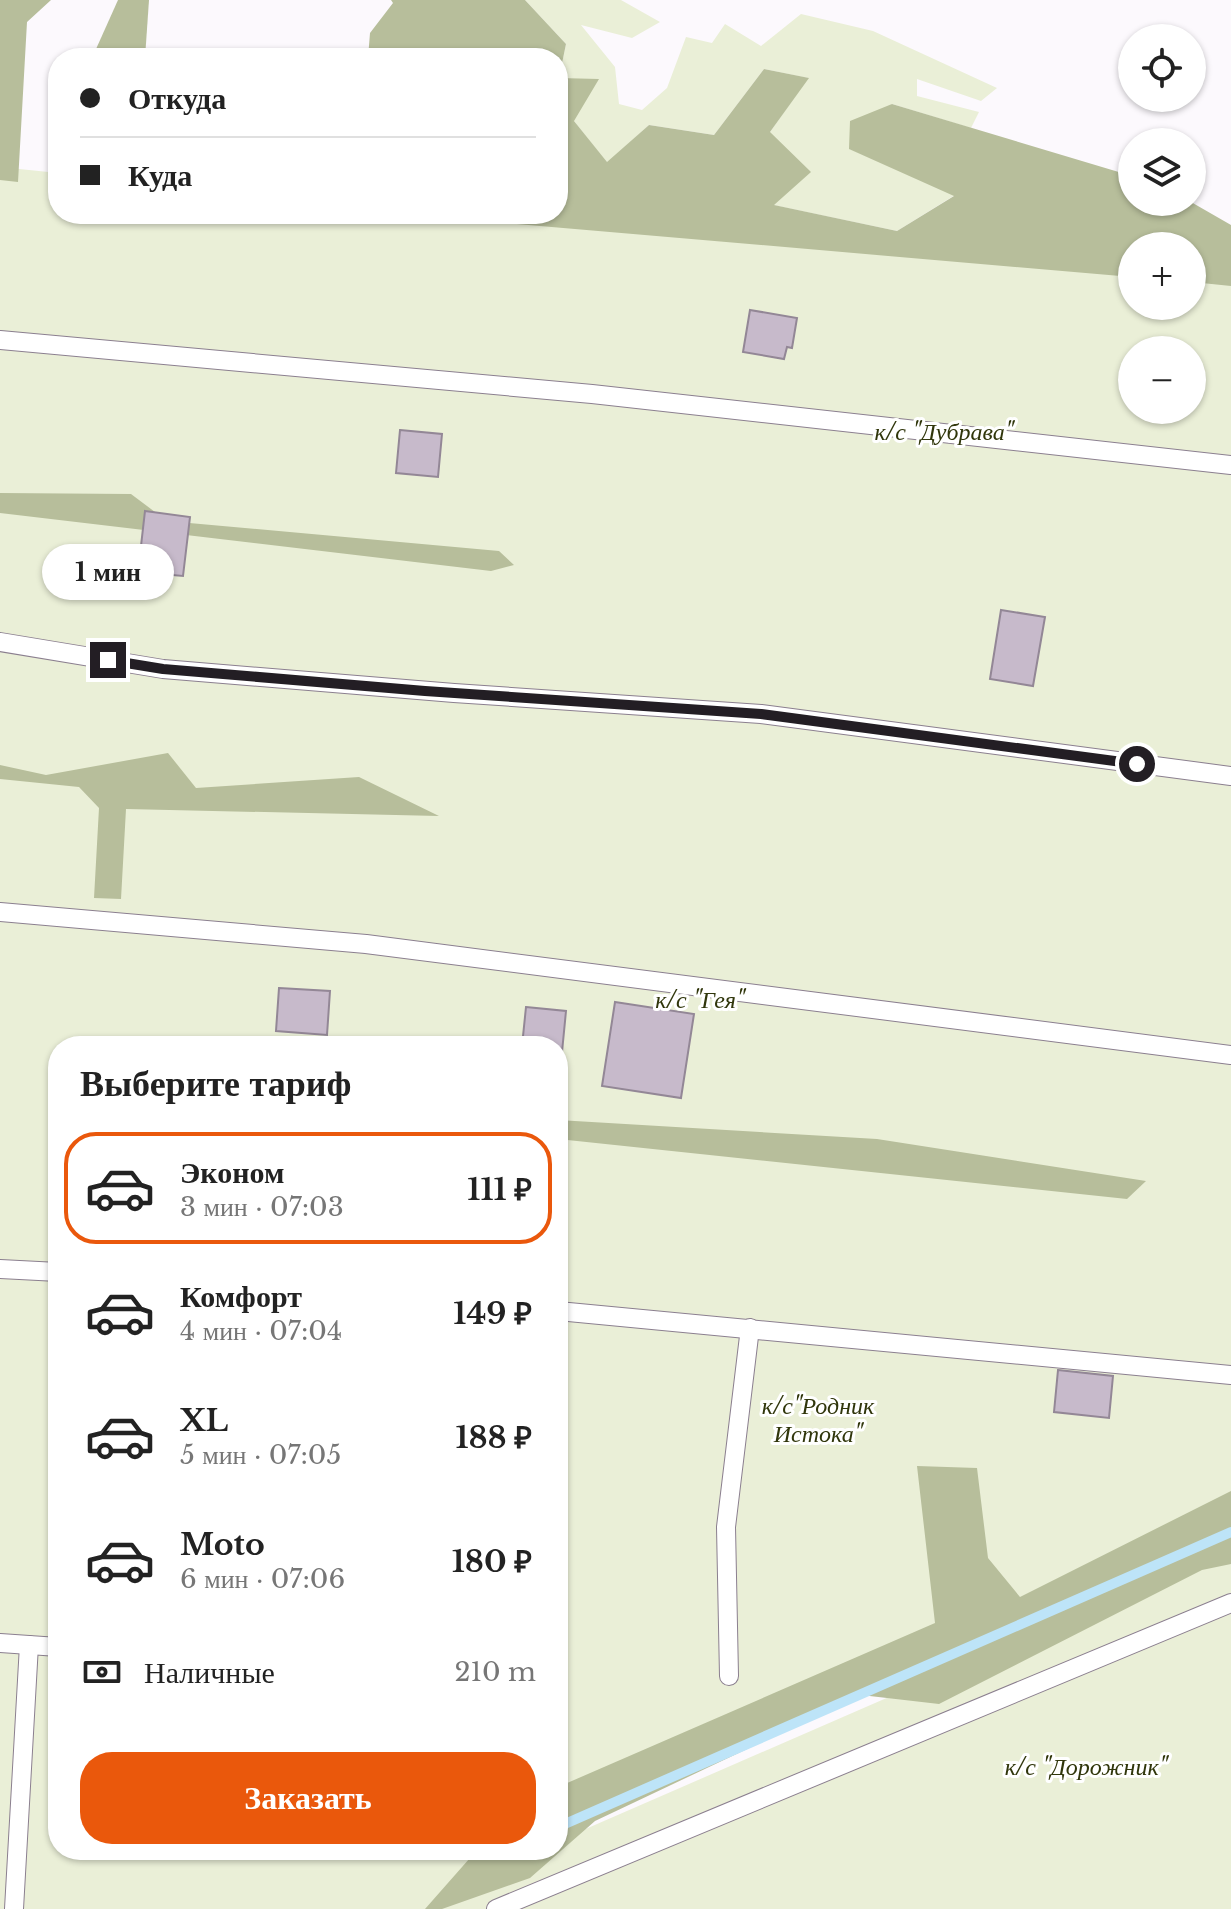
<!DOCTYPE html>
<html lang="ru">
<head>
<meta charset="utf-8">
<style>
  :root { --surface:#fff; --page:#f6f6f6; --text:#222; --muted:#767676; --line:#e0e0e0; --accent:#ea580c }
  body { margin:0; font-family:"Libre Baskerville",serif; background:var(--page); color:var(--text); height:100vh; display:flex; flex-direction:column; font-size:30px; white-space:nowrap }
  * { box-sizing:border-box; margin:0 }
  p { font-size:26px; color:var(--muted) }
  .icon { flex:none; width:44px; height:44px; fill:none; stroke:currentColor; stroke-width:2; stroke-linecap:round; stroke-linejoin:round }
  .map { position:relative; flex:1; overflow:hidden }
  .sheet { position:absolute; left:48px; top:1036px; width:520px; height:824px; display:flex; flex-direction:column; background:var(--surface); border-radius:32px; box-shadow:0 2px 6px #0004 }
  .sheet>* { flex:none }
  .top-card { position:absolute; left:48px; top:48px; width:520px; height:176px; border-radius:32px; box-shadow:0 2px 6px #0004; display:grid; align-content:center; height:176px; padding:0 32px; background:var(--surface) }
  .fabs { position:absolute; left:1118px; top:24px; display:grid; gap:16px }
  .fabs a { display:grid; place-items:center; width:88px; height:88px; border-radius:50%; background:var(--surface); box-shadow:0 2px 6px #0004; font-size:40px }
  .end { position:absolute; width:36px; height:36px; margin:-18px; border:10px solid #231e24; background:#fff; box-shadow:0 0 0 4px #fff }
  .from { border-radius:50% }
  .bubble { position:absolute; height:56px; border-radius:28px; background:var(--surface); box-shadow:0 2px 6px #0004; font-size:26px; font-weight:700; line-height:56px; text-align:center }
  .top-card b { display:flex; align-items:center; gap:28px; height:76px; font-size:30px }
  .top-card b+b { border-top:2px solid var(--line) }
  .top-card i { width:20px; height:20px; background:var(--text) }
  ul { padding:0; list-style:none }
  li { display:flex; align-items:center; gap:24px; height:112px; margin:0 16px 12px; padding:0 16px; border:4px solid transparent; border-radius:32px }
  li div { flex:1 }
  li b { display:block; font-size:30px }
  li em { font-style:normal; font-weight:700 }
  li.active { border-color:var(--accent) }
  li>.icon { width:72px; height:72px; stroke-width:1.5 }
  h2 { padding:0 32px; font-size:36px; line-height:96px }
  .pay { display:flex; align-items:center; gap:20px; height:88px; padding:0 32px; font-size:30px }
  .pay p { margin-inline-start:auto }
  .cta { display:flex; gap:16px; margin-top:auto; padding:16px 32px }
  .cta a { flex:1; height:92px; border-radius:32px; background:var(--accent); color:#fff; font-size:32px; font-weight:700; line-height:92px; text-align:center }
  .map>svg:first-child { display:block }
</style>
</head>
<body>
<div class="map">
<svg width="1231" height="1909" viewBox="0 0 1231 1909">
  <rect width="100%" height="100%" fill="#fcf9fd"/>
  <g fill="#eaefd7" fill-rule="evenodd">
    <path d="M525 0H621L660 22 632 38 581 25 615 67 619 104 642 110 667 88 686 37 712 43 725 24 761 46 801 14 873 31 997 88 981 101 917 79V96L979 112 971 128 892 104 850 149 955 195 897 231 773 205 770 132 808 78 764 69 714 135 649 125 607 163 574 121 559 78 566 44Z"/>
    <path d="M0 167 58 173V214H445L1132 270V306H1192V274L1231 277V1518L558 1819V1046H58V1850H558V1841L1231 1548V1909H0ZM1132 350H1192V410H1132Z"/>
  </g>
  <g fill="#b7be9b">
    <path d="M0 0H51L27 22 18 182 0 180Z"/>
    <path d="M118 0H149L145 58H92Z"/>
    <path d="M391 0H525L566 44 559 78 599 79 574 121 607 162 649 125 714 135 764 69 809 78 770 132 811 172 774 205 897 231 954 196 849 149 850 121 892 104 1132 176V202H1191L1231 225V286L1192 282V246H1132V277L401 214H558V58H368L370 33 393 3Z"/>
    <path d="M63 214H213L89 224Z"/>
    <path d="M0 493 131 494 167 521 499 551 514 565 491 571 0 513Z"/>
    <path d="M168 753 196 788 359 777 439 816 126 809 121 899 94 898 99 808 79 787 0 779V765L46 775Z"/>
    <path d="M558 1120 877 1139 1146 1181 1127 1199 558 1139Z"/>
    <path d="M917 1466 977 1468 988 1558 1020 1597 1231 1491V1564L1202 1570 939 1704 861 1695 595 1821 530 1878 442 1909H425L477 1850H558V1787L935 1623Z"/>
  </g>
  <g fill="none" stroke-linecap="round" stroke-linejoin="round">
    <path stroke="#bde4f8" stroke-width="10" d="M558 1827 1231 1532"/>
  </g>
  <g fill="#c7bacb" stroke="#938796" stroke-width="2">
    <path d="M750 310 797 318 792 348 787 347 784 359 743 352Z"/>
    <path d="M400 430 442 434 438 477 396 473Z"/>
    <path d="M145 511 190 517 183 576 138 572Z"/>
    <path d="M1001 610 1045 617 1033 686 990 679Z"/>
    <path d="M279 988 330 991 327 1035 276 1031Z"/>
    <path d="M615 1002 694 1014 681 1098 602 1086Z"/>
    <path d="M526 1007 566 1011 562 1052H558V1046H522Z"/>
    <path d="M1058 1370 1113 1376 1109 1418 1054 1412Z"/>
  </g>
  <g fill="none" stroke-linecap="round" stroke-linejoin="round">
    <defs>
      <g id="lane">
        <path d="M0 340 592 394 1231 465"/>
        <path d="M0 642 163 669 454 693 761 714 1231 776"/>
        <path d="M0 912 366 944 1231 1055"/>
        <path d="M0 1269 58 1272"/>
        <path d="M558 1311 1231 1375"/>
        <path d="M0 1643 58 1647"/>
        <path d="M729 1676 726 1527 750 1328"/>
        <path d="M14 1909 29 1645"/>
        <path d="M496 1909 1231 1603"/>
      </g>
    </defs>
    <use href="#lane" stroke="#8b7f8f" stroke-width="20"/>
    <use href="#lane" stroke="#fff" stroke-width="18"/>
  </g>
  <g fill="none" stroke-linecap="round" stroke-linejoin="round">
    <path stroke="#231e24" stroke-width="10" d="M108 660 163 669 425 691 761 714 1137 764"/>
  </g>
  <g text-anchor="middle" stroke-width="6" stroke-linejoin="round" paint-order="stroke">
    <g font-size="24" font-style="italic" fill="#30360b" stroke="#fff">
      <text x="944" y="440">к/с "Дубрава"</text>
      <text x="700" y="1008">к/с "Гея"</text>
      <text x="818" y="1414">к/с"Родник<tspan x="818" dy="28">Истока"</tspan></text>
      <text x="1086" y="1775">к/с "Дорожник"</text>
    </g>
  </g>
</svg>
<div class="fabs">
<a><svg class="icon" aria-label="locate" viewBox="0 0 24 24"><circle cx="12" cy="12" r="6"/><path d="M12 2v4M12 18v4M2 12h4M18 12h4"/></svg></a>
<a><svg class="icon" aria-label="layers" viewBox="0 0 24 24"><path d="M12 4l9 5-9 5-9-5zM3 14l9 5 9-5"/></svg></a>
<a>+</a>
<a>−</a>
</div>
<i class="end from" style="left:1137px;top:764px"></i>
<i class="end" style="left:108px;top:660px"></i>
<div class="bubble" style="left:42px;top:544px;width:132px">1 мин</div>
<div class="top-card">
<b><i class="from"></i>Откуда</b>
<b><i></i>Куда</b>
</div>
<section class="sheet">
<h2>Выберите тариф</h2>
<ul>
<li class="active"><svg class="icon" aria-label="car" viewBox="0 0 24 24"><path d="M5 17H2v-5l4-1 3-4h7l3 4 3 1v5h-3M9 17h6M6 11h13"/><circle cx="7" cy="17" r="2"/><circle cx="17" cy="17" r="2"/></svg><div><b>Эконом</b><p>3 мин · 07:03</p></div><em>111 ₽</em></li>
<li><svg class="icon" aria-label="car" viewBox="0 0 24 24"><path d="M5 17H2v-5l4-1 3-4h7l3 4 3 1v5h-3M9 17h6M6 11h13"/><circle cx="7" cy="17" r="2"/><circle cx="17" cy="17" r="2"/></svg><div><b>Комфорт</b><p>4 мин · 07:04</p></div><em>149 ₽</em></li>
<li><svg class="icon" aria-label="car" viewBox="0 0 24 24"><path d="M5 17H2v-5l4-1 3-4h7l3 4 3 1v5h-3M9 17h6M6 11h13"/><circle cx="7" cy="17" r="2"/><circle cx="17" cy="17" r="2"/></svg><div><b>XL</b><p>5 мин · 07:05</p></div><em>188 ₽</em></li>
<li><svg class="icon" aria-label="car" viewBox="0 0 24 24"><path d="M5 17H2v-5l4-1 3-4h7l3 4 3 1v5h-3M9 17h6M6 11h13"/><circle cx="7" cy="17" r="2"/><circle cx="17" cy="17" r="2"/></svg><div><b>Moto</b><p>6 мин · 07:06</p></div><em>180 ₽</em></li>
</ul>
<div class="pay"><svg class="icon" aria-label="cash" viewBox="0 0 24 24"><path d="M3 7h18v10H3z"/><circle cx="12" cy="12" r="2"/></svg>Наличные<p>210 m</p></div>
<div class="cta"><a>Заказать</a></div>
</section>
</div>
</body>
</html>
